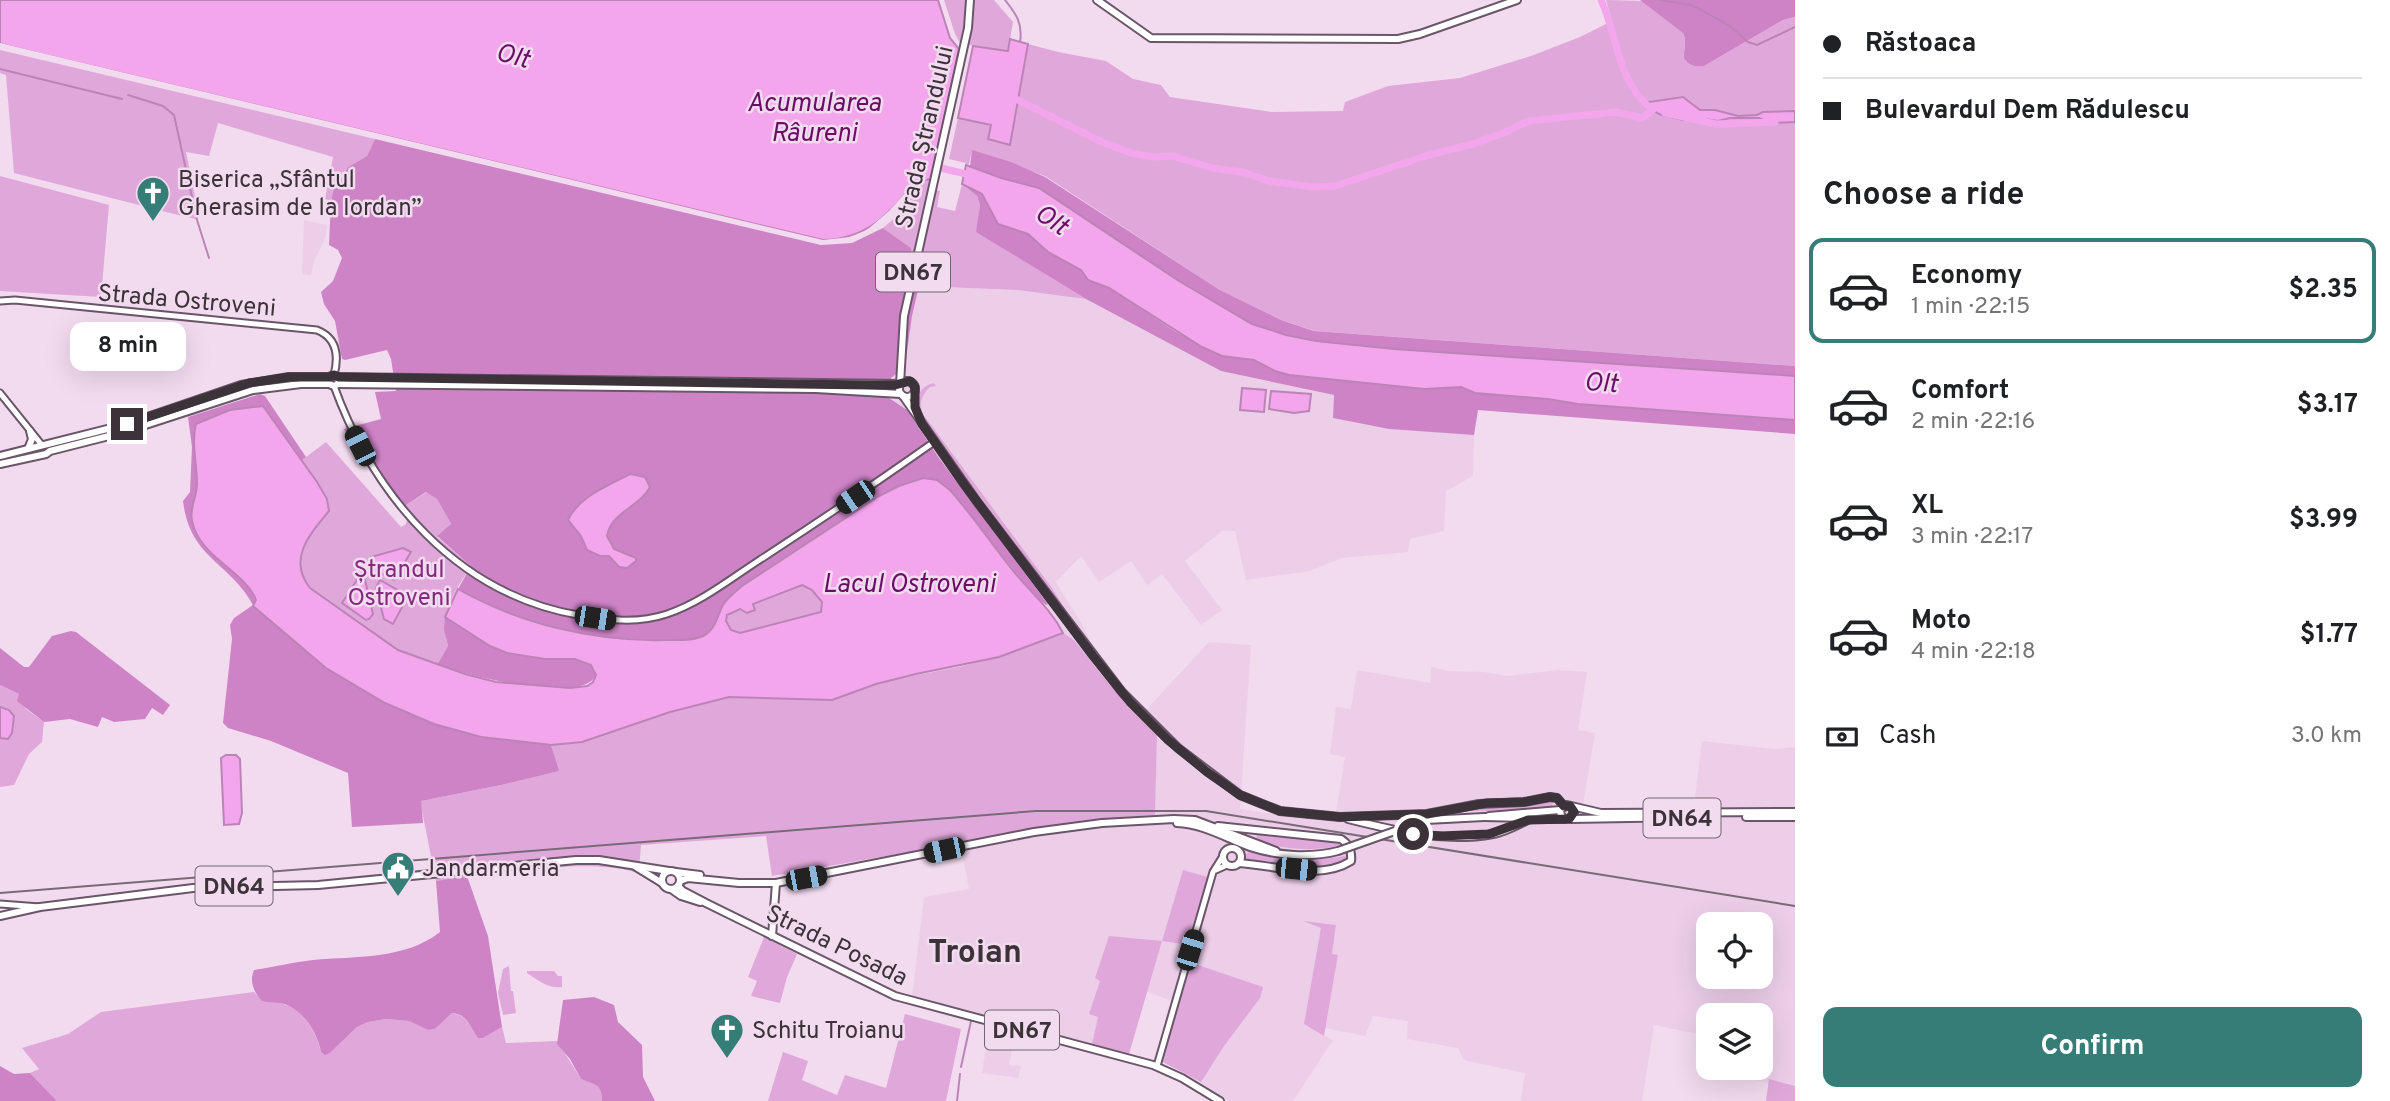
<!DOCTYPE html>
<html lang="en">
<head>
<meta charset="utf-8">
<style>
  :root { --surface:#fff; --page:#f2f2f2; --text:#202124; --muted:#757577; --line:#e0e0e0; --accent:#357d76 }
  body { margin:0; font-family:Overpass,sans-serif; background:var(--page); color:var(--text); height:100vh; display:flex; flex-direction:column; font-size:26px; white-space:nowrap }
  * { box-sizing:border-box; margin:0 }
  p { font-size:23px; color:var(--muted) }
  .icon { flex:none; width:38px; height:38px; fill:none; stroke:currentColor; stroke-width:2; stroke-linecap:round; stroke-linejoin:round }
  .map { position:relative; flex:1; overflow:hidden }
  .side { display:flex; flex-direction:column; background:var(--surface); width:595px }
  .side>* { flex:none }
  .top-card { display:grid; align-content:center; height:154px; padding:0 28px; background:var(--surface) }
  .controls { position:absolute; left:1696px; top:912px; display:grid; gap:14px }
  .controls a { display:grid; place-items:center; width:77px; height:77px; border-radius:14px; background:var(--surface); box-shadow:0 7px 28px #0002; font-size:35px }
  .end { position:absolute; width:32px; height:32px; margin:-16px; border:9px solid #3b323a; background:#fff; box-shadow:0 0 0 4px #fff }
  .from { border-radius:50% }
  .bubble { position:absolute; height:49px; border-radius:14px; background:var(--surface); box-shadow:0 7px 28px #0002; font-size:23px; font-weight:700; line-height:49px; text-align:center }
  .car { position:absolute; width:21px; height:42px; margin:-21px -10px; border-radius:9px; box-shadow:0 0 5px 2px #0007; background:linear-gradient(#222 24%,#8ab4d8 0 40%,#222 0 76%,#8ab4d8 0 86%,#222 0) }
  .top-card b { display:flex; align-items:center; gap:24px; height:66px; font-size:26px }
  .top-card b+b { border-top:2px solid var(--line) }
  .top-card i { width:18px; height:18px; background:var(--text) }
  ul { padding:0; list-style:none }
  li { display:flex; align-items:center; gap:21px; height:105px; margin:0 14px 10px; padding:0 14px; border:4px solid transparent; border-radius:14px }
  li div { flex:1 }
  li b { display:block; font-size:26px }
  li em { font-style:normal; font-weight:700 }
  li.current { border-color:var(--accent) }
  li>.icon { width:63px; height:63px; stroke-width:1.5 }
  h2 { padding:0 28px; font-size:32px; line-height:84px }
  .pay { display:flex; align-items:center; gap:18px; height:77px; padding:0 28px; font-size:26px }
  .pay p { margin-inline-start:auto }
  .button { display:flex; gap:14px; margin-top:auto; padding:14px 28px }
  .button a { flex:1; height:80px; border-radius:14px; background:var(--accent); color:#fff; font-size:28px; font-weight:700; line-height:80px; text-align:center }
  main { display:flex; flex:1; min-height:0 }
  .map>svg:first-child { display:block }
</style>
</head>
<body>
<main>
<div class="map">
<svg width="1795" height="1101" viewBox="0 0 1795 1101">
  <rect width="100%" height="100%" fill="#f2daef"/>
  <g fill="#eccee9" fill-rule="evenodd">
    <path d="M304 220 327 225 326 236 314 262 311 275 302 274Z"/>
    <path d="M919 286 1017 290 1086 299 1221 371 1334 395 1333 418 1389 429 1474 435 1473 476 1446 491 1444 531 1410 539 1408 552 1342 558 1310 571 1246 580 1235 531H1222L1185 561 1222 610 1201 625 1162 574 1147 585 1131 561 1099 582 1081 556 1056 582 1084 628 1093 647 1123 687 1146 710 1209 642 1251 645 1240 809 1281 815 1286 809 1336 813 1345 757 1330 754 1336 707 1351 709 1357 670 1430 683 1431 667 1449 671 1484 672 1508 676 1558 670 1587 672 1578 730 1595 733 1583 804 1585 823 1692 822 1702 741 1775 749 1795 747V1088L1721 1073 1722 1068H1760V1015H1708V1036L1654 1025 1642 1101H1521L1525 1073 1467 1061 1463 1059 1458 1048 1407 1039 1408 1021 1373 1016 1365 1036 1325 1028 1338 956 1332 954 1336 926 1308 922 1321 927V933L1304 1024 1333 1040 1293 1101H1229L1179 1069 1160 1061 1191 963 1184 870 1162 941 1189 945 1174 1002 1146 991 1162 941 1100 981 1090 1014 1098 1017 1092 1044 978 1013 912 998 924 897 969 889 960 842 1098 819 1155 815 1157 735 1128 707 1074 640 1063 633 1046 605 1048 603 939 458 907 410 889 399 891 378 912 316ZM1708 924H1760V976H1708Z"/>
    <path d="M989 1028 1015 1034 1009 1065 1021 1066 1018 1078 982 1073Z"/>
  </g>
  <g fill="#e0a8da">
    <path d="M944 0H994L1013 22 1008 51 983 48 960 43 955 34Z"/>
    <path d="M1606 0 1643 1 1683 33 1685 38 1684 50 1704 66 1783 20 1795 17V366L1315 331 1281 320 1220 290 1045 176 972 151 969 164 966 165V163L949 159 958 118 991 125 988 139 1010 144 1028 44 1058 52 1106 61 1133 79 1161 85 1170 97 1272 112 1343 111 1345 102 1388 86 1460 78 1531 56 1580 37 1612 21Z"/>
    <path d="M0 50 375 139 367 156 348 167 340 177 331 201 325 199 333 157 218 123 209 156 186 152 199 216 196 219 170 213 14 173 6 75 0 73Z"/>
    <path d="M0 176 109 205 101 297 0 291Z"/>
    <path d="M927 178 931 179 929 188 940 191 937 207 955 211 962 184 977 196 980 205 977 232 1086 299 1017 290 919 286 911 248 883 228 897 216Z"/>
    <path d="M933 383 936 386 930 387C922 395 918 404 923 414L1052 588 1078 630 921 418C914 403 916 388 933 383Z"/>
    <path d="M326 442 401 527 406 524 407 519 400 509 427 492 437 499 451 524 437 537 472 566C454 589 440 617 448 646L437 665 398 650 310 588C287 559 310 534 329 511L327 499 302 460Z"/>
    <path d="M802 585 812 590 822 602 821 612 740 633 731 630 726 621 727 615C734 610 738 608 747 612L753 604Z"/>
    <path d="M1063 633 1074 640 1128 707 1157 735 1155 815 1098 819 772 876 766 836 641 845 639 872 651 877 664 889 682 898C665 892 654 880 640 874 597 856 485 874 436 881L420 801 506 784 558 771 551 745 582 742 670 712 729 697 795 699 958 667 999 657Z"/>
    <path d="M0 685 19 694 26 709 44 722 42 742 29 754 14 785 0 787Z"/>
    <path d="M1548 801 1553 802 1552 807 1525 811H1462C1490 803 1519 808 1548 801Z"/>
    <path d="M1257 835H1280L1342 842 1344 844C1315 853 1285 849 1256 841Z"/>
    <path d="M1249 852C1283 858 1314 863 1348 855L1349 858C1333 874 1269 866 1247 861L1244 856Z"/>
    <path d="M1183 870 1215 879 1192 963 1263 987 1260 998 1224 1046 1201 1082 1155 1058 1174 1001 1189 945 1162 941 1129 1054 1092 1044 1098 1017 1089 1014 1100 981 1095 978 1109 936 1162 941Z"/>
    <path d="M1303 921 1336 925 1332 954 1338 955 1324 1036 1304 1024 1321 928Z"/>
    <path d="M764 937 797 954 787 977 780 1003 751 996 757 981 748 977Z"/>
    <path d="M509 966 511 991H513L516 1013 503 1015 498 993 503 969Z"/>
    <path d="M527 971H554L558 976H562V987C548 989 538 980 527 973Z"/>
    <path d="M254 992C267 1006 270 999 284 1004 305 1011 316 1033 321 1052L330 1053 357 1027 368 1022 386 1019 409 1021 428 1030 435 1029 452 1013C467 1015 470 1027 478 1038H483L502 1027 506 1043 557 1041 581 1079C594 1085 602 1083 602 1101H57L30 1073 39 1069 22 1048 68 1034 101 1012Z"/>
    <path d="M905 1014 961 1029 946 1101H768L783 1052 808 1061 802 1080 837 1095 845 1075 886 1088Z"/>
    <path d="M1769 1079 1795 1086V1101H1766Z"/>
  </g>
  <g fill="#ce83c7">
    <path d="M1640 0H1795V17L1783 20 1704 66C1695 67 1690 66 1684 58L1685 38 1683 33Z"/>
    <path d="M375 139 821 245 852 243 883 228 911 248 919 286 912 316 905 366 891 378 889 398 907 410 939 458 1048 604 1046 605 1034 596 950 490 923 478 915 480 879 496 742 586C735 592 728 597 723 605 717 616 716 629 703 636 692 641 678 640 666 640 594 642 520 624 458 589L471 566 437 536 451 524 437 499 426 492 400 509 344 429 381 419 375 392 396 391 391 359 387 350 345 360 342 359 335 321 324 304 321 292 333 281 342 258 338 250 329 245 331 201 334 189 348 167 367 156Z"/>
    <path d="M972 150 1011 162 1045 177 1220 290 1281 320 1314 331 1795 366V376L1394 349 1316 341 1286 335 1252 324 1228 310 1179 281 1039 188 1001 178 970 166Z"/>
    <path d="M962 184 982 194 998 224 1028 234 1048 252 1081 270 1088 280 1109 288 1176 332 1222 356 1254 360 1289 375 1424 389 1461 387 1475 393 1548 399 1578 404 1795 420V434L1478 410 1474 435 1389 429 1333 418 1334 395 1221 371 1086 299 976 232 980 205 977 196Z"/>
    <path d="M260 394 265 396 306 457 302 460 263 406 195 433C195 451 199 470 197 488 196 501 189 511 193 526 202 559 244 570 256 600L253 605 434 724 481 737 551 745 559 771 506 784 421 801 423 823 352 827 348 773 271 741 228 728 223 723 232 639 230 625 234 618 253 605C229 561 190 559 183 501L190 492 192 447 188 417Z"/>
    <path d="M445 617 490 646 545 659H576L591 665 596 675C582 706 464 674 437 665L448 646 444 629Z"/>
    <path d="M71 631 76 632 170 705 163 715 152 708 145 719 114 722 102 717 98 727 70 719 44 722 17 701 19 694 0 685V648L24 667H29L52 636Z"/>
    <path d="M467 876 488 936 502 1027 483 1038H478C470 1027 467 1014 452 1013L435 1029 428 1030 409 1021 386 1019 368 1022 357 1027 330 1053 325 1055 321 1052C317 1033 305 1012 285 1004 278 1002 269 1003 262 1001 254 992 249 982 254 970 274 967 294 962 313 960 356 956 404 960 440 932L436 881Z"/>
    <path d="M594 997 614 1005 618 1022 642 1045 643 1077 655 1101H602C602 1083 594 1085 581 1079L570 1059 557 1044 563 1000Z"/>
    <path d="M0 1066 14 1074 30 1073 57 1101H0Z"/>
  </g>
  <g fill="#f4a6ed" stroke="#bc83b7" stroke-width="2" fill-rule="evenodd">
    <path d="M0 0H938L950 38 959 49 931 179 916 181C889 214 868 239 823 240L0 44Z"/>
    <path d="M1010 39 1028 44 1010 145 988 139 991 125 958 118 973 46 1008 51Z"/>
    <path d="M1683 97 1700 110H1715L1738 116 1757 115 1763 112 1795 111V122L1770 123 1759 118H1730L1718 121 1691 117 1683 120 1659 114 1642 103Z"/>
    <path d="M966 165 1001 178 1039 188 1179 281 1228 310 1252 324 1286 335 1316 341 1394 349 1795 376V420L1578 404 1548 399 1475 393 1461 387 1424 389 1289 375 1275 371 1254 360 1222 356 1202 347 1109 288 1088 280 1081 270 1048 252 1028 234 998 224 982 194 962 184Z"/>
    <path d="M1242 388 1266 390 1264 412 1240 410Z"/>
    <path d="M1271 391 1311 394 1309 411 1294 413 1269 409Z"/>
    <path d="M263 406 317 482 327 499 329 511C310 534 287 559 310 588L398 650 465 674 496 682 570 688 587 686 593 682 596 675 591 665 575 659H545L507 653 490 646 445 617 458 589C520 624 594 642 666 640 678 640 692 641 703 636 716 629 717 616 723 605 728 597 735 592 742 586L879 496 899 486 923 478 937 480 950 490C973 516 993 546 1015 573 1032 594 1051 609 1063 633L999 657 916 674 876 684 832 700 729 697 670 712 582 742 551 745 481 737 434 724 385 703 326 668 253 606 256 600C245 571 199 557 192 521 189 508 197 497 197 484 197 465 191 442 196 424L230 410ZM802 585 812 590 822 602 821 612 740 633 731 630 726 621 727 615 740 609 747 613 755 610 753 604Z"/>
    <path d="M630 474 645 477 650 487C640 507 611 512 607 536L614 549 636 558V561L627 568 619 567 609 556H600L587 550 581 536 568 520C578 497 609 485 630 474Z"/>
    <path d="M403 548 411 552 394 580 367 565 371 557Z"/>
    <path d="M359 577 365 580 373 614 369 619 366 620 342 603Z"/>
    <path d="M380 580 408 596 393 624 384 619 376 588Z"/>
    <path d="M0 707 9 710 14 716 12 733 8 739 0 738Z"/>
    <path d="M226 755H236L240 759 242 813 239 824 224 825 221 758Z"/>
  </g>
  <path fill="#f2daef" d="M0 43 823 240 850 237 867 230 889 211 916 181 927 178 923 183 918 184 892 214 869 233 850 240 822 243 0 48Z"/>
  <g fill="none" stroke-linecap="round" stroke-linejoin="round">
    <g stroke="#bc83b7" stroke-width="2">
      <path d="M1005 0C1016 14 1023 23 1020 42"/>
      <path d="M1659 0 1691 5 1703 11 1730 26 1748 42 1757 45 1795 27"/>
      <path d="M0 69 122 99"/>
      <path d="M128 95 163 106 174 115 197 220 209 258"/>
      <path d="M961 1067 971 1021"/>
      <path d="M957 1101 960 1074"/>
    </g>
    <g stroke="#f4a6ed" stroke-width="7">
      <path d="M1601 0C1618 36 1616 77 1648 106"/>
      <path d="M1018 100 1104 143 1131 153 1154 157 1173 156 1212 168 1242 172 1269 181 1313 187 1335 186 1429 155 1473 144 1506 132 1528 121 1616 112 1642 118 1654 109"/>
      <path d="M1665 113 1716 124 1775 122"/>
      <path d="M924 164 970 175"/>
    </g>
    <defs>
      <g id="minor">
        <path d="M0 301 15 300 317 330C337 338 339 356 334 375"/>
        <path d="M334 386C374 496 457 594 578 615 608 620 637 624 667 614 700 603 729 580 758 561 818 522 876 483 934 442"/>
        <path d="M0 393 41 444"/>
        <path d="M1216 870 1227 865"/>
        <path d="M0 904 40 907"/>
        <path d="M1157 1066 1213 872 1223 856"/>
      </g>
      <g id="major">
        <path d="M1097 0 1151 38 1398 39 1420 34 1517 0"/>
        <path d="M339 377 900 384 904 316 968 28 970 0"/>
        <circle cx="907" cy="389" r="8"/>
        <path d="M338 384 816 389 901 394"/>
        <path d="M903 396 978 503 1122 692 1178 748 1240 795 1280 811 1340 817 1427 814 1479 804 1524 802 1550 797 1557 798 1564 806"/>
        <path d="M28 449 32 439 30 431"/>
        <path d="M0 456 127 424 241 385 289 377H329L334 375 339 379 338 384 334 386 329 384H301L253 390 121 433 50 451 46 454 0 464"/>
        <path d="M1573 808 1574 814 1571 818 1565 819 1561 816 1560 810 1567 805 1601 813 1795 812"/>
        <path d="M1489 816 1560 810"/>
        <path d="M1484 817 1565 819"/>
        <path d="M1746 817H1795"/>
        <path d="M1348 819C1396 831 1444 843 1493 834 1505 832 1517 825 1528 820"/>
        <path d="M1571 819 1689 817"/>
        <path d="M1177 823C1203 824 1226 838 1250 847 1277 856 1311 858 1338 851"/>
        <path d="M1218 826 1341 839C1349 844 1352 852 1351 861 1320 881 1273 865 1239 863"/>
        <circle cx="1232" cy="857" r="9"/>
        <path d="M636 867 662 883"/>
        <circle cx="671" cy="880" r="9"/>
        <path d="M676 872 700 875"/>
        <path d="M680 881 688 878 739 883H776L1034 832 1102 823 1174 819 1195 820 1276 851"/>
        <path d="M678 886 683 891 706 903 895 996 1153 1065 1182 1078 1220 1101"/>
        <path d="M671 889 681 896 700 902"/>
        <path d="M0 916 40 907 193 888 318 885 576 860H599L669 871"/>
        <path d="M772 936 776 883"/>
      </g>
    </defs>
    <use href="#minor" stroke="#6a5668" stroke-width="9"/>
    <use href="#major" stroke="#6a5668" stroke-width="10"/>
    <use href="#minor" stroke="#fff" stroke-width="5"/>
    <use href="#major" stroke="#fff" stroke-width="6"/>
    <path stroke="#786a76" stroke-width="2" d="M0 893 1036 811H1206L1795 906"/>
    <defs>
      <path id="major-bridge" d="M1338 851 1426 820 1484 817"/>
    </defs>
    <use href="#major-bridge" stroke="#6a5668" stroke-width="10" stroke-linecap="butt"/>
    <use href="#major-bridge" stroke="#fff" stroke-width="6"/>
  </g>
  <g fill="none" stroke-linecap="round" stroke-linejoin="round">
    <path stroke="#3b323a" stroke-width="9" d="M127 424 249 383 289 377H329L334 375 339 377 869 385H895L910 381 915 387V407L922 424 963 483 1093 656 1130 702 1168 740 1207 772 1240 795 1280 811 1340 817 1427 814 1487 803 1524 802 1550 797 1557 798 1564 806H1570L1574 812 1569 819 1528 820 1489 834 1441 836 1413 834"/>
  </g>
  <defs>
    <symbol id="church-pin" viewBox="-11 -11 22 30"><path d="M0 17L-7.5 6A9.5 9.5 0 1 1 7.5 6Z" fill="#357d76" stroke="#f2daef"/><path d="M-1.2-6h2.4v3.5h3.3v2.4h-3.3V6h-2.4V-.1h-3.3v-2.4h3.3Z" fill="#fff"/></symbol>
    <symbol id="civic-pin" viewBox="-11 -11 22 30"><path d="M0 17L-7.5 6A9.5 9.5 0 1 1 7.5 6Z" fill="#357d76" stroke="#f2daef"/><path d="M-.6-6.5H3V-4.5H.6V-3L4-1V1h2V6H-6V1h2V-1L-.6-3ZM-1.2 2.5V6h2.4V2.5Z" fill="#fff"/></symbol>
  </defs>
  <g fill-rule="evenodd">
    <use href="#church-pin" x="134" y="174" width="38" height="52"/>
    <use href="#civic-pin" x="379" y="849" width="38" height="52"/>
    <use href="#church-pin" x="708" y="1011" width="38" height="52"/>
  </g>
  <g text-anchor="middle" stroke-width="5" stroke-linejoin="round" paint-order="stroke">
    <g fill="#f2daef" stroke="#726470" stroke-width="2">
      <rect x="876" y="252.5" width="74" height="39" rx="5"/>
      <rect x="1643.5" y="798.5" width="77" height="39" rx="5"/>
      <rect x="195.5" y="866.5" width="77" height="39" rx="5"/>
      <rect x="985" y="1010.5" width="74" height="39" rx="5"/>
    </g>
    <g font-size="23" font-weight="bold" fill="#3b323a">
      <text x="913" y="280">DN67</text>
      <text x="1682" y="826">DN64</text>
      <text x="234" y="894">DN64</text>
      <text x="1022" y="1038">DN67</text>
    </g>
    <g font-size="24" fill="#3b323a" stroke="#f2daef">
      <text transform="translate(924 137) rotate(-77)" y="8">Strada Ștrandului</text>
      <text transform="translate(187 300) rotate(5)" y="8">Strada Ostroveni</text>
      <text transform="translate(837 945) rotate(26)" y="8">Strada Posada</text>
    </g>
    <g font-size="24" fill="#3b323a" stroke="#f2daef" text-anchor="start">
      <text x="178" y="187">Biserica „Sfântul<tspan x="178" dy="28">Gherasim de la Iordan”</tspan></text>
      <text x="422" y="876">Jandarmeria</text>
      <text x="752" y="1038">Schitu Troianu</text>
    </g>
    <g font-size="24" fill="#832a7e" stroke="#f2daef">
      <text x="399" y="577">Ștrandul<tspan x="399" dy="28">Ostroveni</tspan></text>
    </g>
    <g font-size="26" font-style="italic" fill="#6a0d66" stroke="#f2daef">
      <text transform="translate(513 55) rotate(15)" y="9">Olt</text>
      <text x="814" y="111">Acumularea<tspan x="814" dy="30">Râureni</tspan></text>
      <text transform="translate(1052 219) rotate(34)" y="9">Olt</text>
      <text transform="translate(1601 382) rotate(4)" y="9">Olt</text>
      <text x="909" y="592">Lacul Ostroveni</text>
    </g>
    <g font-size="32" font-weight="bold" fill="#3b323a" stroke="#f2daef">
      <text x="975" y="962">Troian</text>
    </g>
  </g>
</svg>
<div class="controls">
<a><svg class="icon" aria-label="locate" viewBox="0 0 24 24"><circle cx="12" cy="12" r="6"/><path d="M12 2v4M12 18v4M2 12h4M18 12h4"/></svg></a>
<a><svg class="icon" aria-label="layers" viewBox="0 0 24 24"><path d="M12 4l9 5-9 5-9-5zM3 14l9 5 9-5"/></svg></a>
</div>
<i class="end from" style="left:1413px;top:834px"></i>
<i class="end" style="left:127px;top:424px"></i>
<div class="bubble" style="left:70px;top:322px;width:116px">8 min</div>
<i class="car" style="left:360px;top:446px;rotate:333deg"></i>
<i class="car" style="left:855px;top:497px;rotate:236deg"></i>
<i class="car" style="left:595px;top:618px;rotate:99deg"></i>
<i class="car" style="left:944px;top:850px;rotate:258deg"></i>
<i class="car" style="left:1296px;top:869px;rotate:96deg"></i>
<i class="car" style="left:806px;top:878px;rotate:79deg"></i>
<i class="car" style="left:1190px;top:950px;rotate:17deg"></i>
</div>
<section class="side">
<div class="top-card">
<b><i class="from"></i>Răstoaca</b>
<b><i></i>Bulevardul Dem Rădulescu</b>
</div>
<h2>Choose a ride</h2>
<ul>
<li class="current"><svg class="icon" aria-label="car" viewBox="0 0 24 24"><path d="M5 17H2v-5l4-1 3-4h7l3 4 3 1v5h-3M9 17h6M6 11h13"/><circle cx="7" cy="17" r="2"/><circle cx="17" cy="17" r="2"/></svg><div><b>Economy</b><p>1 min · 22:15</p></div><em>$2.35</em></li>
<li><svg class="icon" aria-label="car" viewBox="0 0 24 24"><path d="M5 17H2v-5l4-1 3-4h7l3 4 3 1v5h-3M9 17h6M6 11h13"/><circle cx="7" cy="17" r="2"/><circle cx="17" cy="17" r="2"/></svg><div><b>Comfort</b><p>2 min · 22:16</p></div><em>$3.17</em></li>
<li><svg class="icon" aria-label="car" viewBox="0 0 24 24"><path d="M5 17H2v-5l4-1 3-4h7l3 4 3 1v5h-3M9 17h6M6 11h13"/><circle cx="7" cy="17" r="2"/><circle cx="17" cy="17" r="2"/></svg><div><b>XL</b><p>3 min · 22:17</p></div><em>$3.99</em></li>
<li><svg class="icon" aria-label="car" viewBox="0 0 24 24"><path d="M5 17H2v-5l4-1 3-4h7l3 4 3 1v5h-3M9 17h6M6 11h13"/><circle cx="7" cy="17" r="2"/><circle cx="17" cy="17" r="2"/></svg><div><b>Moto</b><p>4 min · 22:18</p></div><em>$1.77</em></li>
</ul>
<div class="pay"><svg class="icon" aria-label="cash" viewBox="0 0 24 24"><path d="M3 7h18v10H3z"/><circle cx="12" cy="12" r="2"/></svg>Cash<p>3.0 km</p></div>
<div class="button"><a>Confirm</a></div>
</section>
</main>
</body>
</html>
